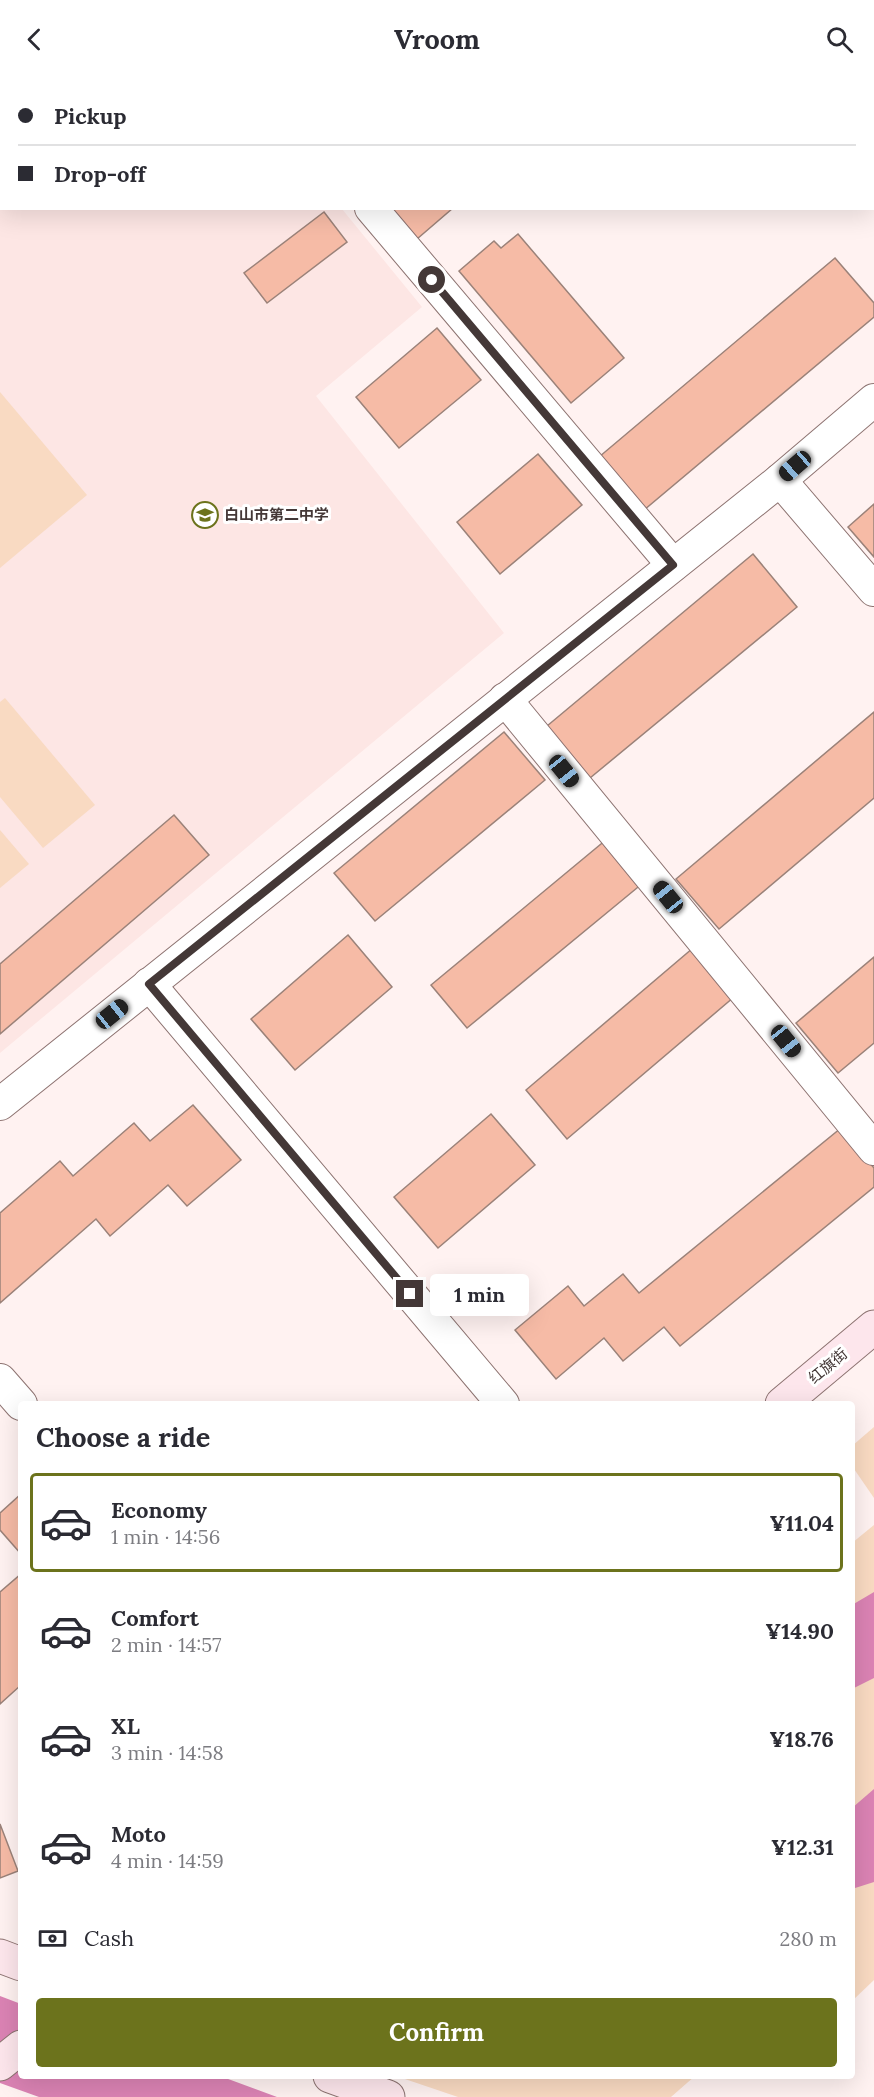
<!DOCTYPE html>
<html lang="en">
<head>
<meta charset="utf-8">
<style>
  :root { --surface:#fff; --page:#f2f2f3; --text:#2b2b33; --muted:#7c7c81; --line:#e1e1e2; --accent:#6c731c }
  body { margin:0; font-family:Lora,"Noto Sans SC",serif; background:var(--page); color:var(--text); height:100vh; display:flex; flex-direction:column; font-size:22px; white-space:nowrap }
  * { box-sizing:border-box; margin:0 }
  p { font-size:20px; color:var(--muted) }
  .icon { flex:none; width:33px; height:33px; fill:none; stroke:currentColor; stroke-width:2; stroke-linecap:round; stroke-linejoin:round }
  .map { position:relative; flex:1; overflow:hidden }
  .side { position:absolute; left:18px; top:1323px; width:837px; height:678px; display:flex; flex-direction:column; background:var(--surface); border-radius:6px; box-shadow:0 6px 24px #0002 }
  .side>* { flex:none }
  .top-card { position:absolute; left:0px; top:0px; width:874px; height:132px; box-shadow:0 6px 24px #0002; display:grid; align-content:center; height:132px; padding:0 18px; background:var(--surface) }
  .end { position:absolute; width:27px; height:27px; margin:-14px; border:8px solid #443837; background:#fff; box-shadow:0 0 0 3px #fff }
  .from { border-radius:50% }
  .bubble { position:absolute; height:42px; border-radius:6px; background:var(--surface); box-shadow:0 6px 24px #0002; font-size:20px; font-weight:700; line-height:42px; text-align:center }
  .car { position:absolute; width:18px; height:36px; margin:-18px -9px; border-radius:8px; box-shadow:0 0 4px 2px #0007; background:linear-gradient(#222 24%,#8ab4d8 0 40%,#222 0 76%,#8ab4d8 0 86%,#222 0) }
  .top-card b { display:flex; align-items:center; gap:21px; height:57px; font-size:22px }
  .top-card b+b { border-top:2px solid var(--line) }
  .top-card i { width:15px; height:15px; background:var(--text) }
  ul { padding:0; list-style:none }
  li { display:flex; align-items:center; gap:18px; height:99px; margin:0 12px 9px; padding:0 6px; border:3px solid transparent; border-radius:6px }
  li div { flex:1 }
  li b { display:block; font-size:22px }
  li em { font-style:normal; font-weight:700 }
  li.on { border-color:var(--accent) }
  li>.icon { width:54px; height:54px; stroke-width:1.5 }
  h2 { padding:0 18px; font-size:27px; line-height:72px }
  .pay { display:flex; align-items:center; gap:15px; height:66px; padding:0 18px; font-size:22px }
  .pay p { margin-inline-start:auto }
  .action { display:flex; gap:12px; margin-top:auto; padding:12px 18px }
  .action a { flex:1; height:69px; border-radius:6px; background:var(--accent); color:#fff; font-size:24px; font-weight:700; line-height:69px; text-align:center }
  header { display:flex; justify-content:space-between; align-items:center; height:78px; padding:0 18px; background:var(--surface); font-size:27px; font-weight:700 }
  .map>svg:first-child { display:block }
</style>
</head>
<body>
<header><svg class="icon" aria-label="back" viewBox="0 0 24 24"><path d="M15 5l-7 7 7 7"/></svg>Vroom<svg class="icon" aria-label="search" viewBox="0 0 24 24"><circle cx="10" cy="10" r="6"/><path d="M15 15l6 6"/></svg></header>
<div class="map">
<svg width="874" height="2019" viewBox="0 0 874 2019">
  <rect width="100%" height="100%" fill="#fff2f1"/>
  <path fill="#fde6e4" d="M0 0H413L412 2H2V130L342 131 422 229 316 318 504 555 0 975Z"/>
  <g fill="#f9dac2">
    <path d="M0 314 87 417 0 490Z"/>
    <path d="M5 620 95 727 43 770 0 719V624Z"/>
    <path d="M0 752 29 786 0 810Z"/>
    <path d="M874 1349V1420L852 1388V1368Z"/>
    <path d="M874 1447V1902L852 1923V1465Z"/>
    <path d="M396 1998H695L671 2019H458Z"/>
  </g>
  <g fill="#db83b4">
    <path d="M874 1514V1600L852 1611V1527Z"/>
    <path d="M874 1711V1804L852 1811V1730Z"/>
    <path d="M0 1918 21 1926V1998H220L277 2019H39L0 2005Z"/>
  </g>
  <g fill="#f6bba6" stroke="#9b8279" stroke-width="1.5">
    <path d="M513 0H605L604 2H511Z"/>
    <path d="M797 0H867L868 2H795Z"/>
    <path d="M391 130H453L417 161Z"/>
    <path d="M324 134 347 164 267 225 244 195Z"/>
    <path d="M518 156 624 280 571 325 459 193 494 163 501 170Z"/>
    <path d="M835 180 874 225V239L644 432 599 379Z"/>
    <path d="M437 250 481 302 399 370 356 319Z"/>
    <path d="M538 376 582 427 500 496 457 444Z"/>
    <path d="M874 426V479L848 449Z"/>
    <path d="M753 476 797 529 590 700 547 648Z"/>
    <path d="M874 634V720L719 851 676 801Z"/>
    <path d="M504 654 545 702 375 843 334 795Z"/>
    <path d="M174 737 209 777 0 956V886Z"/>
    <path d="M607 761 643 805 467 950 431 907Z"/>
    <path d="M348 857 392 909 295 992 251 941Z"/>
    <path d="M693 870 734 919 567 1061 526 1012Z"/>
    <path d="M874 879V965L838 995 796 945Z"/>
    <path d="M193 1027 241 1082 187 1128 168 1107 110 1158 96 1141 0 1225V1135L60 1083 73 1098 134 1045 150 1063Z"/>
    <path d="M491 1036 535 1087 438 1170 394 1119Z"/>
    <path d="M841 1050 874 1090V1109L680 1268 664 1249 623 1283 604 1260 556 1301 515 1252 568 1208 584 1228 623 1196 639 1215Z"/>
    <path d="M21 1416V1476L0 1452V1435Z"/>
    <path d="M21 1496V1607L0 1626V1514Z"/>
    <path d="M0 1746 18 1793 0 1800Z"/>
  </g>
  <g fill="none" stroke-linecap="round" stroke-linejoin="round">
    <defs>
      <g id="street">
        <path d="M433 2 434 0"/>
        <path d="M371 130 673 487"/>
        <path d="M780 402 874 512"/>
        <path d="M505 621 874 1071"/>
        <path d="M149 906 503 1326"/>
        <path d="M0 1026 780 402 874 322"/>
        <path d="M0 1302 21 1326"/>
      </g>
      <g id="secondary">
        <path d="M782 1326 874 1249"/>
        <path d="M0 1878 21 1886"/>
        <path d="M0 1986 21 1969"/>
        <path d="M330 1998 388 2019"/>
      </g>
    </defs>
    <use href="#street" stroke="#8d7371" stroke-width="34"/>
    <use href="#secondary" stroke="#8d7371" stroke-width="35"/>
    <use href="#street" stroke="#fff" stroke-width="32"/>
    <use href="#secondary" stroke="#fde6ec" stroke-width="33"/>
  </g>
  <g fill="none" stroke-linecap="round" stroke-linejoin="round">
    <path stroke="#443837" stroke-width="8" d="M410 1216 149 906 673 487 432 202"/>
  </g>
  <defs>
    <symbol id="school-ring" viewBox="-11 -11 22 22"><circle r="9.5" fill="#fff" stroke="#6c731c" stroke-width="1.5"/><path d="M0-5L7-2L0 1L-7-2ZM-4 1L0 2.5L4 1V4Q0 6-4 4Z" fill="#6c731c"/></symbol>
  </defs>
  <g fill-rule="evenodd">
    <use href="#school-ring" x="190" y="422" width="30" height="30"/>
  </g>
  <g text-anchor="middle" stroke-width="6" stroke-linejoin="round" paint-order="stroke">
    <g font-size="15" font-weight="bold" fill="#443837" stroke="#fff" text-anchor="start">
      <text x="224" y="442">白山市第二中学</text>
    </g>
    <g font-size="15" fill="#443837" stroke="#fff">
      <text transform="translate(828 1288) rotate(-40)" y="5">红旗街</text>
    </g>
  </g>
</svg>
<i class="end from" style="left:432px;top:202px"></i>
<i class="end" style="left:410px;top:1216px"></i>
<div class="bubble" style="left:430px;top:1196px;width:99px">1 min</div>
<i class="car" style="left:795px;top:388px;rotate:229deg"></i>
<i class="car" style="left:564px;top:693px;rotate:141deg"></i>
<i class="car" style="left:668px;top:819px;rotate:321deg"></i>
<i class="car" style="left:112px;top:936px;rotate:51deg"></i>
<i class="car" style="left:786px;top:963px;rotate:141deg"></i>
<div class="top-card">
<b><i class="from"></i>Pickup</b>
<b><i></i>Drop-off</b>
</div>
<section class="side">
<h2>Choose a ride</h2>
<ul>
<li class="on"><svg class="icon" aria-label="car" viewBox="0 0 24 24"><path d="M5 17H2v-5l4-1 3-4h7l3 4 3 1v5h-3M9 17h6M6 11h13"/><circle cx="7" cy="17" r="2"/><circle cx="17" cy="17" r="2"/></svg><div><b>Economy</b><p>1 min · 14:56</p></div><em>¥11.04</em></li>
<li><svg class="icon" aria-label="car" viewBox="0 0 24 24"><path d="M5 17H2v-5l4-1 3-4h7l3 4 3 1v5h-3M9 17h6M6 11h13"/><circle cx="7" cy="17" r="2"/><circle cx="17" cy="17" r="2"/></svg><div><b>Comfort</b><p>2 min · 14:57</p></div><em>¥14.90</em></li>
<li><svg class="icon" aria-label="car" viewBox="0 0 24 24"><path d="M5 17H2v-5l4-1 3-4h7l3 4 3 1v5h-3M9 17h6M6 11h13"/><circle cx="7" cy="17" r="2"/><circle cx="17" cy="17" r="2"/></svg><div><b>XL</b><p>3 min · 14:58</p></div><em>¥18.76</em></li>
<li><svg class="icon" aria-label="car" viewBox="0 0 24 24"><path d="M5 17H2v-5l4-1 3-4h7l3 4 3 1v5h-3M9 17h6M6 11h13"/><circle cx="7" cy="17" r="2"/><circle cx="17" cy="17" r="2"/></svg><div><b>Moto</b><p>4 min · 14:59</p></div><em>¥12.31</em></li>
</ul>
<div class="pay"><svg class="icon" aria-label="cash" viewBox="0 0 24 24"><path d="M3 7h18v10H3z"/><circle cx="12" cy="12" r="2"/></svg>Cash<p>280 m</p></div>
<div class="action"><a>Confirm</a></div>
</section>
</div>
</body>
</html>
